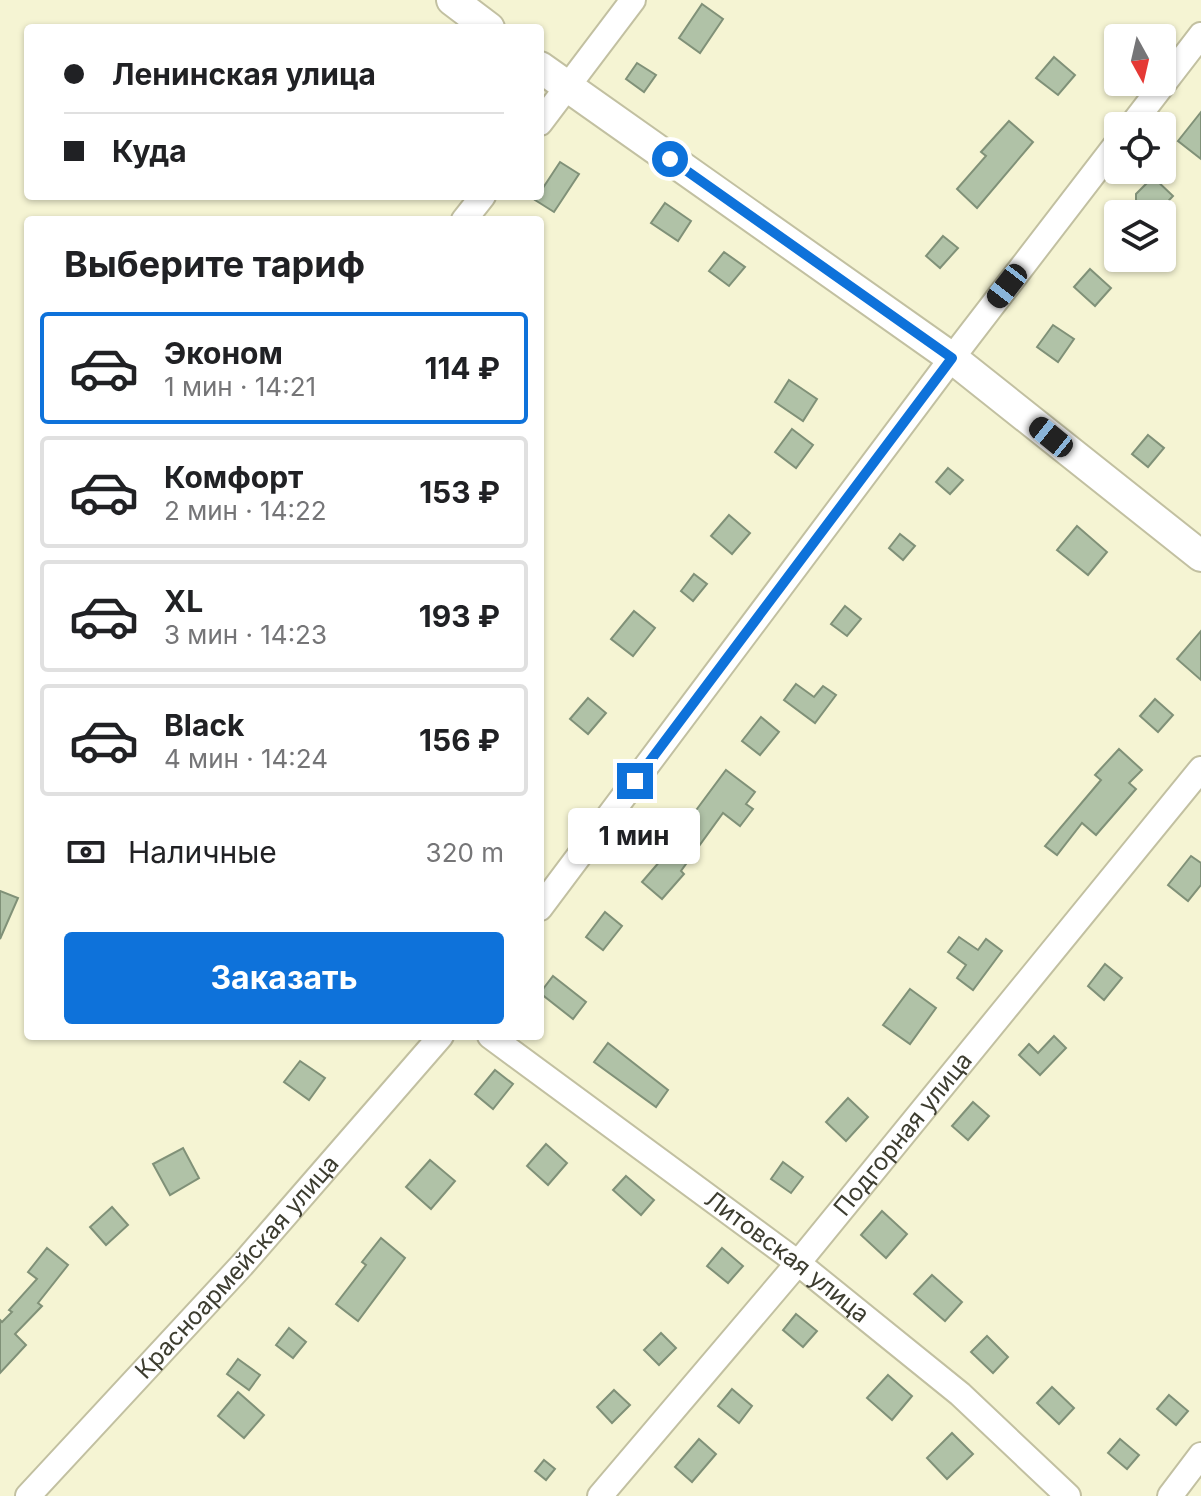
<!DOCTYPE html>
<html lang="ru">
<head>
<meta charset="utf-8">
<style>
  :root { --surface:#fff; --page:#f6f6f6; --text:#202124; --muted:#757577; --line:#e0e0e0; --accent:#0e72da }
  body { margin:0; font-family:Inter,sans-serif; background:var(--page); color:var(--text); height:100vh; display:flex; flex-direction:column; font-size:30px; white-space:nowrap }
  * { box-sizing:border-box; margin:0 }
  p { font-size:26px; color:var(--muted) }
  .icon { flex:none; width:44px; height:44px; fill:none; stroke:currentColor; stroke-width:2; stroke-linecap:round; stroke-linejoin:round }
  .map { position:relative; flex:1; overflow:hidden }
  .details { position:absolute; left:24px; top:216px; width:520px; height:824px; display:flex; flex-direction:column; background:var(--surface); border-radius:8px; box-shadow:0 2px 6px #0004 }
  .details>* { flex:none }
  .guide { position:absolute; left:24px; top:24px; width:520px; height:176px; border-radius:8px; box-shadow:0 2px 6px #0004; display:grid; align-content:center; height:176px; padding:0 40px; background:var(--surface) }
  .needle { width:52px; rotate:172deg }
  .fabs { position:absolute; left:1104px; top:24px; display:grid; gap:16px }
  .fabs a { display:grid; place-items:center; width:72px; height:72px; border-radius:8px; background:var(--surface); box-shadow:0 2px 6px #0004; font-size:40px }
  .end { position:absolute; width:36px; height:36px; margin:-18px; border:10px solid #0e72da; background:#fff; box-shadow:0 0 0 4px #fff }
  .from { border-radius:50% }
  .bubble { position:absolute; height:56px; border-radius:8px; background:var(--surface); box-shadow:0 2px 6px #0004; font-size:26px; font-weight:700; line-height:56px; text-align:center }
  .car { position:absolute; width:24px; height:48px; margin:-24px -12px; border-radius:10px; box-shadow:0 0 6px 2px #0007; background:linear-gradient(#222 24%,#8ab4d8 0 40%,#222 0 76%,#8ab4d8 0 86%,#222 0) }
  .guide b { display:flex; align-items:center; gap:28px; height:76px; font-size:30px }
  .guide b+b { border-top:2px solid var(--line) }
  .guide i { width:20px; height:20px; background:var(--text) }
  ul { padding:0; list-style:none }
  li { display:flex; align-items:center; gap:24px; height:112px; margin:0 16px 12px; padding:0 24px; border:4px solid var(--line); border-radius:8px }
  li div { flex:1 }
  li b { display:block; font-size:30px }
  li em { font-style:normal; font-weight:700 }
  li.selected { border-color:var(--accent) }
  li>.icon { width:72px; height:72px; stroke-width:1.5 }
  h2 { padding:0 40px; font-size:36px; line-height:96px }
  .pay { display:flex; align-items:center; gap:20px; height:88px; padding:0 40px; font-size:30px }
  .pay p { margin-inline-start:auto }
  .primary-button { display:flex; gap:16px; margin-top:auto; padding:16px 40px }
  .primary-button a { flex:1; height:92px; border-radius:8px; background:var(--accent); color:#fff; font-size:32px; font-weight:700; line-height:92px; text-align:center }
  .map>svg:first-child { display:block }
</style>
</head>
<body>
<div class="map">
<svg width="1201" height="1496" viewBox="0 0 1201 1496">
  <rect width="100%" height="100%" fill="#f5f4d3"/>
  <g fill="#b0c2a7" stroke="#809178" stroke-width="2">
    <path d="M702 4 723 19 700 53 679 38Z"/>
    <path d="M1054 57 1075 75 1058 95 1036 78Z"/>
    <path d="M637 63 656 75 644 92 626 79Z"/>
    <path d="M1201 112V159L1178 141Z"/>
    <path d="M1009 121 1033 142 977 208 957 189 986 156 981 152Z"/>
    <path d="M560 162 579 174 554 212 535 200Z"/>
    <path d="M1153 177 1173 196 1156 214H1151L1136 200V194Z"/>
    <path d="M665 203 691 221 678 241 651 223Z"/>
    <path d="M943 236 958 248 940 268 926 256Z"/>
    <path d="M724 252 745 267 729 286 709 271Z"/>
    <path d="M1090 269 1111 288 1095 306 1074 287Z"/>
    <path d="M1053 325 1074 339 1058 362 1037 347Z"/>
    <path d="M789 380 817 399 803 421 775 402Z"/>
    <path d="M792 429 813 445 796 468 775 452Z"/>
    <path d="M1148 435 1164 448 1148 467 1132 454Z"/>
    <path d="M948 468 963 480 950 494 936 482Z"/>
    <path d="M729 515 750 533 732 554 711 536Z"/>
    <path d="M1077 526 1107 552 1088 575 1057 550Z"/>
    <path d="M900 534 915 546 903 560 889 548Z"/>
    <path d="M694 574 707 584 693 601 681 591Z"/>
    <path d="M845 606 861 619 847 636 831 624Z"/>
    <path d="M634 611 655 628 633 656 611 639Z"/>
    <path d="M1201 631V680L1177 659Z"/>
    <path d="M796 684 814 697 823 686 836 695 815 723 784 700Z"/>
    <path d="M588 698 606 713 588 734 570 719Z"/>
    <path d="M1155 699 1173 715 1158 732 1140 716Z"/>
    <path d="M761 717 779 732 760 755 742 741Z"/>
    <path d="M1119 749 1142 770 1129 783 1136 789 1096 835 1082 823 1057 855 1045 846 1101 780 1095 775Z"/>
    <path d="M726 770 755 792 746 804 753 809 740 826 723 813 681 871 684 874 662 899 642 882 680 838 668 830 682 811 691 817Z"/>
    <path d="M1191 856 1201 863V885L1188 901 1168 885Z"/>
    <path d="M0 891 18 898 0 939Z"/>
    <path d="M605 912 622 926 603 950 586 937Z"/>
    <path d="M959 937 978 950 986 939 1002 951 973 990 957 978 966 965 948 952Z"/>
    <path d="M1105 964 1122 978 1104 1000 1088 986Z"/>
    <path d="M553 976 586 1002 573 1019 540 993Z"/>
    <path d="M910 989 936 1008 910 1044 883 1025Z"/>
    <path d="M1054 1036 1066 1048 1040 1075 1019 1055 1029 1044 1038 1053Z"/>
    <path d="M608 1043 668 1090 656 1107 594 1062Z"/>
    <path d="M300 1061 325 1078 309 1100 284 1082Z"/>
    <path d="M495 1070 513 1084 493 1109 475 1094Z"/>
    <path d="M848 1098 868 1117 846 1141 826 1122Z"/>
    <path d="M973 1102 989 1116 968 1140 952 1126Z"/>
    <path d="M546 1144 567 1163 548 1185 527 1166Z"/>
    <path d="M183 1148 199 1178 170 1195 153 1164Z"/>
    <path d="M430 1160 455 1181 431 1209 406 1187Z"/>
    <path d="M783 1162 803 1177 791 1193 771 1179Z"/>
    <path d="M626 1176 654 1200 641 1215 613 1190Z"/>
    <path d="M112 1207 128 1225 106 1245 90 1227Z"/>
    <path d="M882 1211 907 1234 886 1258 861 1235Z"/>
    <path d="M381 1238 405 1258 358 1321 336 1304 366 1265 362 1262Z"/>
    <path d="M47 1248 68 1265 38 1303 42 1306 15 1334 26 1345 0 1373V1320L2 1322 12 1312 9 1310 37 1279 28 1272Z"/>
    <path d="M722 1248 743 1266 728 1283 707 1266Z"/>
    <path d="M932 1275 962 1302 945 1321 914 1294Z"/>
    <path d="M796 1314 817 1331 803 1347 783 1330Z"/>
    <path d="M289 1328 306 1342 293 1358 276 1345Z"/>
    <path d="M661 1333 676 1348 659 1365 644 1350Z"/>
    <path d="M987 1336 1008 1357 993 1373 971 1352Z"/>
    <path d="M238 1359 260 1375 249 1390 227 1374Z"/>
    <path d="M888 1375 912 1396 892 1420 867 1398Z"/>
    <path d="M1052 1387 1074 1408 1059 1424 1037 1403Z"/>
    <path d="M732 1389 752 1406 739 1423 718 1406Z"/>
    <path d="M614 1390 630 1405 612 1423 597 1407Z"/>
    <path d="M238 1392 264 1415 244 1438 218 1416Z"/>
    <path d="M1169 1395 1188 1411 1176 1425 1157 1409Z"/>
    <path d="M952 1433 973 1454 947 1479 927 1458Z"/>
    <path d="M699 1439 716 1454 692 1482 675 1467Z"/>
    <path d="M1120 1439 1139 1455 1127 1469 1108 1453Z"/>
    <path d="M544 1460 555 1469 546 1480 535 1471Z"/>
  </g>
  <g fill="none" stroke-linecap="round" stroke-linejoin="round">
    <defs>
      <g id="minor">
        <path d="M540 123 633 0"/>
        <path d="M1131 126 1201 35"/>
        <path d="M464 220 483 196"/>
        <path d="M540 908 952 358 1118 142"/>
        <path id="s1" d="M490 1036 798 1263 960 1394 1068 1496"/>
        <path id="s2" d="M28 1496 242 1265 441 1036"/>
        <path id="s3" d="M600 1496 798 1263 1201 769"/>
        <path d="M1170 1496 1201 1455"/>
      </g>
      <g id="major">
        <path d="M452 0 489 28"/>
        <path d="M540 67 952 358 1201 556"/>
      </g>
    </defs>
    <use href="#minor" stroke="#c2c0a1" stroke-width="28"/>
    <use href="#major" stroke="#c2c0a1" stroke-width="34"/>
    <use href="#minor" stroke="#fff" stroke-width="24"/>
    <use href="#major" stroke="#fff" stroke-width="30"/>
  </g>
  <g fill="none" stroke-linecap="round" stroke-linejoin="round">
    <path stroke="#0e72da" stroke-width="10" d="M635 781 952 358 670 159"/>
  </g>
  <g text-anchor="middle" stroke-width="8" stroke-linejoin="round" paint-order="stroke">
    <g font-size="24" fill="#3d3d30" stroke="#fff">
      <text dy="8" stroke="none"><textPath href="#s3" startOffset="472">Подгорная улица</textPath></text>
      <text dy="8" stroke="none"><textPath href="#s1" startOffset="370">Литовская улица</textPath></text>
      <text dy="8" stroke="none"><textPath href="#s2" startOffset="310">Красноармейская улица</textPath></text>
    </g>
  </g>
</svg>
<div class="fabs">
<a><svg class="needle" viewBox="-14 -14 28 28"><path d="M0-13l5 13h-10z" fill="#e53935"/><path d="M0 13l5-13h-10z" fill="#757577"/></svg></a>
<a><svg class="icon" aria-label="locate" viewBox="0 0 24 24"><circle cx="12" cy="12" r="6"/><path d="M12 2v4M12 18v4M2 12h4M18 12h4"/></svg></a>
<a><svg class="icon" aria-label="layers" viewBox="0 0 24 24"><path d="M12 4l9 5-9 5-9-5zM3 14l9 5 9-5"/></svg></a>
</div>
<i class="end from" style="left:670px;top:159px"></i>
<i class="end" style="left:635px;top:781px"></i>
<div class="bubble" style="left:568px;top:808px;width:132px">1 мин</div>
<i class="car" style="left:1007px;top:286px;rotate:218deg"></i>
<i class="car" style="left:1051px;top:437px;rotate:309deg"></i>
<div class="guide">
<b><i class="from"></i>Ленинская улица</b>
<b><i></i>Куда</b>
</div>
<section class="details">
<h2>Выберите тариф</h2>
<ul>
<li class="selected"><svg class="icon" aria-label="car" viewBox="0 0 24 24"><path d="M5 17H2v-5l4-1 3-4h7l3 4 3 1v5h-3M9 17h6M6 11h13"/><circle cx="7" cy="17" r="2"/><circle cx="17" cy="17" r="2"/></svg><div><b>Эконом</b><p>1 мин · 14:21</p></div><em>114 ₽</em></li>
<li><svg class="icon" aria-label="car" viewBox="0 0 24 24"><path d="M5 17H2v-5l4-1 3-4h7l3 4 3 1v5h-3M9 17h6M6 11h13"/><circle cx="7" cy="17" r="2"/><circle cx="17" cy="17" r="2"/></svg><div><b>Комфорт</b><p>2 мин · 14:22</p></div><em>153 ₽</em></li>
<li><svg class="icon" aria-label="car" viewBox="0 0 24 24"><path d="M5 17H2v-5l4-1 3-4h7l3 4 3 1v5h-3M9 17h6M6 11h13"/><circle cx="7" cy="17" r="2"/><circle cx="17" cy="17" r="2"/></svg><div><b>XL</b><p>3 мин · 14:23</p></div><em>193 ₽</em></li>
<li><svg class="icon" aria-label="car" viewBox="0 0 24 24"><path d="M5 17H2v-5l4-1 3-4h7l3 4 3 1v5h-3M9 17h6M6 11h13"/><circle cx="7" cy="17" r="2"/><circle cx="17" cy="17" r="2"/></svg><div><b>Black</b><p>4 мин · 14:24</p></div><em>156 ₽</em></li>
</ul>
<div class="pay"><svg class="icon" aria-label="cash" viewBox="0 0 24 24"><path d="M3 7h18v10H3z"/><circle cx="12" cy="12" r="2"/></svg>Наличные<p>320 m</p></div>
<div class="primary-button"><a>Заказать</a></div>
</section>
</div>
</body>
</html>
